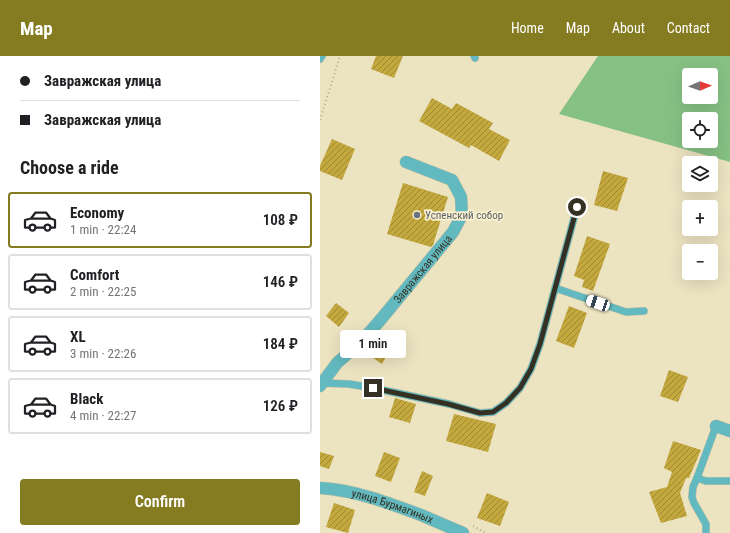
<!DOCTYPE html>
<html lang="en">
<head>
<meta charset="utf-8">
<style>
  :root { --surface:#fff; --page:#f6f6f6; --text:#202124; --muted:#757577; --line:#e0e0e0; --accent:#857c22 }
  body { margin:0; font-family:"Roboto Condensed",sans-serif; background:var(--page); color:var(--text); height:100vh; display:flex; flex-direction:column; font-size:15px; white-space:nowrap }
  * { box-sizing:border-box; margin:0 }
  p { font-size:13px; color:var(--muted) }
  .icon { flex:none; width:22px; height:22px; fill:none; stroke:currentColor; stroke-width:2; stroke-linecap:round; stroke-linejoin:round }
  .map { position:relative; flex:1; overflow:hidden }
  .drawer { display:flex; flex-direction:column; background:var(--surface); width:320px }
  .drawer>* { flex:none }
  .hud { display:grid; align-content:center; height:88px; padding:0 20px; background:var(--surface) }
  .needle { width:26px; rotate:88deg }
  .fabs { position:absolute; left:362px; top:12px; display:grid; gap:8px }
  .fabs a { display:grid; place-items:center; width:36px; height:36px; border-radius:4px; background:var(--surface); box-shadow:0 4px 16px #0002; font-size:20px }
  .end { position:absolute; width:18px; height:18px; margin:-9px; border:5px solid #343124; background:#fff; box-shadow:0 0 0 2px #fff }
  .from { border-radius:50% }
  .bubble { position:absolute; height:28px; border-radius:4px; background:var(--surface); box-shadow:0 4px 16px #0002; font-size:13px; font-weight:600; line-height:28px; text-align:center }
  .car { position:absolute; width:12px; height:24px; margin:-12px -6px; border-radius:5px; box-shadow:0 0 3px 1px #0007; background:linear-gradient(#fff 24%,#345 0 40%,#fff 0 76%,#345 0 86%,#fff 0) }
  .hud b { display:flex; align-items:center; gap:14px; height:38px; font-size:15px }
  .hud b+b { border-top:1px solid var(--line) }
  .hud i { width:10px; height:10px; background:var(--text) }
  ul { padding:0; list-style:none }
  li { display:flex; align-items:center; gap:12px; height:56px; margin:0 8px 6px; padding:0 12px; border:2px solid var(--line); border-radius:4px }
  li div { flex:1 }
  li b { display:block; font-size:15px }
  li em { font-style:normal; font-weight:600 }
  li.active { border-color:var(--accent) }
  li>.icon { width:36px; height:36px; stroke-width:1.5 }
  h2 { padding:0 20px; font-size:18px; line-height:48px }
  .button { display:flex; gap:8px; margin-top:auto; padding:8px 20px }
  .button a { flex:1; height:46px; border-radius:4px; background:var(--accent); color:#fff; font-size:16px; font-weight:600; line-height:46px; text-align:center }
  header { display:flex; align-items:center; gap:24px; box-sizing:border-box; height:56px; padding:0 20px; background:var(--accent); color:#fff }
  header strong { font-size:19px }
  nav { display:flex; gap:22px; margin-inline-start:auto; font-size:14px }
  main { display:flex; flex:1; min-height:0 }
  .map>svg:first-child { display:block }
</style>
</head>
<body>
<header>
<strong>Map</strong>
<nav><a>Home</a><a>Map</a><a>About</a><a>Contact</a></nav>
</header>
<main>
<section class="drawer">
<div class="hud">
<b><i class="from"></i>Завражская улица</b>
<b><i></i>Завражская улица</b>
</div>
<h2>Choose a ride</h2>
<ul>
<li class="active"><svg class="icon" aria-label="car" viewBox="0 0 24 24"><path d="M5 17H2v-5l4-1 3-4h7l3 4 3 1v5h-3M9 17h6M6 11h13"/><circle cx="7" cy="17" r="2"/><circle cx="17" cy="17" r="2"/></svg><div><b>Economy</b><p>1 min · 22:24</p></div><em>108 ₽</em></li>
<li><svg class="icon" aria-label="car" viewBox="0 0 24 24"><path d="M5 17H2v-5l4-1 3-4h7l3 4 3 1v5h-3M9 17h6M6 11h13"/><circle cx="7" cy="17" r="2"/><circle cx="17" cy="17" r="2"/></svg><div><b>Comfort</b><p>2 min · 22:25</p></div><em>146 ₽</em></li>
<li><svg class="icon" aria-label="car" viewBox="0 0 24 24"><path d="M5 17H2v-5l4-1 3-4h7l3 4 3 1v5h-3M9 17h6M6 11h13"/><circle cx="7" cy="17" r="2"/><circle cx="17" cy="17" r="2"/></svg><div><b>XL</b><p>3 min · 22:26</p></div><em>184 ₽</em></li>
<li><svg class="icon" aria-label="car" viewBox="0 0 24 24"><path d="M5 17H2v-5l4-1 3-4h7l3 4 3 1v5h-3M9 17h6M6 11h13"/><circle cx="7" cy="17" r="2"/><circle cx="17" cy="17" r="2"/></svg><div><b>Black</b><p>4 min · 22:27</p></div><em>126 ₽</em></li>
</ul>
<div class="button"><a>Confirm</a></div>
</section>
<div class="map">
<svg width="410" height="477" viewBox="0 0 410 477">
  <defs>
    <pattern id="building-hatch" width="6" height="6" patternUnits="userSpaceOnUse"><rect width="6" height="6" fill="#c3a83d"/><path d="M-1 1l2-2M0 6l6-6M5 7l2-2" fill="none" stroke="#9f8933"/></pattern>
  </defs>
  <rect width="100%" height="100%" fill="#ece3c1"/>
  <path fill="#86c184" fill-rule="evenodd" d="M278 0H410V106L239 58ZM369 19H391V41H369ZM369 63H391V85H369Z"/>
  <g fill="url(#building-hatch)">
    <path d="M56 0H83L74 22 51 13Z"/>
    <path d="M112 42 132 53 136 47 173 67 169 73 190 84 179 105 151 89 149 92 99 65Z"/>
    <path d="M12 83 35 93 22 124 0 115V110Z"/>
    <path d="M283 115 308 122 297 155 274 149Z"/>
    <path d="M83 127 128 141 113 189 111 191 67 178Z"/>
    <path d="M267 180 290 188 273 235 262 231 264 224 254 220Z"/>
    <path d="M16 247 29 257 19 271 6 260Z"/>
    <path d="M249 250 267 257 254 292 236 285Z"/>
    <path d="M58 294 67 299 62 308 53 302Z"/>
    <path d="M349 314 368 321 358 346 340 340Z"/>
    <path d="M75 342 96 348 90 367 69 361Z"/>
    <path d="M134 358 176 368 168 396 126 385Z"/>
    <path d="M353 385 381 394 369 422H366L360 437 367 460 341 467 329 436 347 431 352 416 344 412Z"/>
    <path d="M0 396 14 400 9 413 0 410Z"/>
    <path d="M64 396 80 402 71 426 55 420Z"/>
    <path d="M102 415 113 420 105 440 94 436Z"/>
    <path d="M167 437 189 446 180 470 157 462Z"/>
    <path d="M14 447 35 454 28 477 6 471Z"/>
  </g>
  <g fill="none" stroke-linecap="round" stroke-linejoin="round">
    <defs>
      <g id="service">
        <path d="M154 0 155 2"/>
        <path d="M0 3 2 0"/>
        <path d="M235 232 306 256 324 255"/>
        <path d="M1 327 29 328 53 332 129 348 160 357 173 356 186 347 200 332 211 313 220 288 257 151"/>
        <path d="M377 422 396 370"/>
        <path d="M386 477V468L374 447 372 441 373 431 377 422 386 425H410"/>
      </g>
      <g id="minor">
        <path id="s1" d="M0 330 17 307 43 284 62 262 133 176 142 159 141 141 132 124 86 106"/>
        <path d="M396 370 410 375"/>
      </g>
      <g id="tertiary">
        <path id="s2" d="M0 432C35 434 69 447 101 459 115 465 129 471 143 477"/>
      </g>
    </defs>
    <use href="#service" stroke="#c7bfa2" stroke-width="8"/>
    <use href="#minor" stroke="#c7bfa2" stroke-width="13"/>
    <use href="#tertiary" stroke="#c7bfa2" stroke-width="13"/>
    <g stroke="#b1aa8f" stroke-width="2" stroke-dasharray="1 3" stroke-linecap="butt">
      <path d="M0 64 20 0"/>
      <path d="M153 470 166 477"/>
    </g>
    <use href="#service" stroke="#62b9bf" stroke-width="7"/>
    <use href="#minor" stroke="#62b9bf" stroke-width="12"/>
    <use href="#tertiary" stroke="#62b9bf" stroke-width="12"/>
  </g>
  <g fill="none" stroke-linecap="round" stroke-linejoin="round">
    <path stroke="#343124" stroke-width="5" d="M53 332 128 348 160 357 173 356 186 347 200 332 211 313 220 288 257 151"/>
  </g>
  <circle fill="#6b7280" stroke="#f9f0ce" stroke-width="1.5" cx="97" cy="159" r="4"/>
  <g text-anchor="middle" stroke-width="3.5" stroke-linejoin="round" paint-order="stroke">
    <g font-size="11" fill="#5b616d" stroke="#f9f0ce" text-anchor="start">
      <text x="105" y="163">Успенский собор</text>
    </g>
    <g font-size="11" fill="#343124" stroke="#f9f0ce">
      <text dy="4" stroke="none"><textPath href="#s1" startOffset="156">Завражская улица</textPath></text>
      <text dy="4" stroke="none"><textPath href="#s2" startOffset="75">улица Бурмагиных</textPath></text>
    </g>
  </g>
</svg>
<div class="fabs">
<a><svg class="needle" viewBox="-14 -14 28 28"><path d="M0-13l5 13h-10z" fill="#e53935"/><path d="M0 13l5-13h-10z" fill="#757577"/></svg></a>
<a><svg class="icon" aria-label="locate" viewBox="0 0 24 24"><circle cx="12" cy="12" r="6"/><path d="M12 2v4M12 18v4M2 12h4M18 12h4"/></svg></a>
<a><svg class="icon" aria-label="layers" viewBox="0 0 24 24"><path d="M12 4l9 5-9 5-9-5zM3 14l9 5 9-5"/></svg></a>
<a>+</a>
<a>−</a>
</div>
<i class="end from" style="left:257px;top:151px"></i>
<i class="end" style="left:53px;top:332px"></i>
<div class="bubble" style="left:20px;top:274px;width:66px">1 min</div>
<i class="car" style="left:278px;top:247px;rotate:289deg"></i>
</div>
</main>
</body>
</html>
